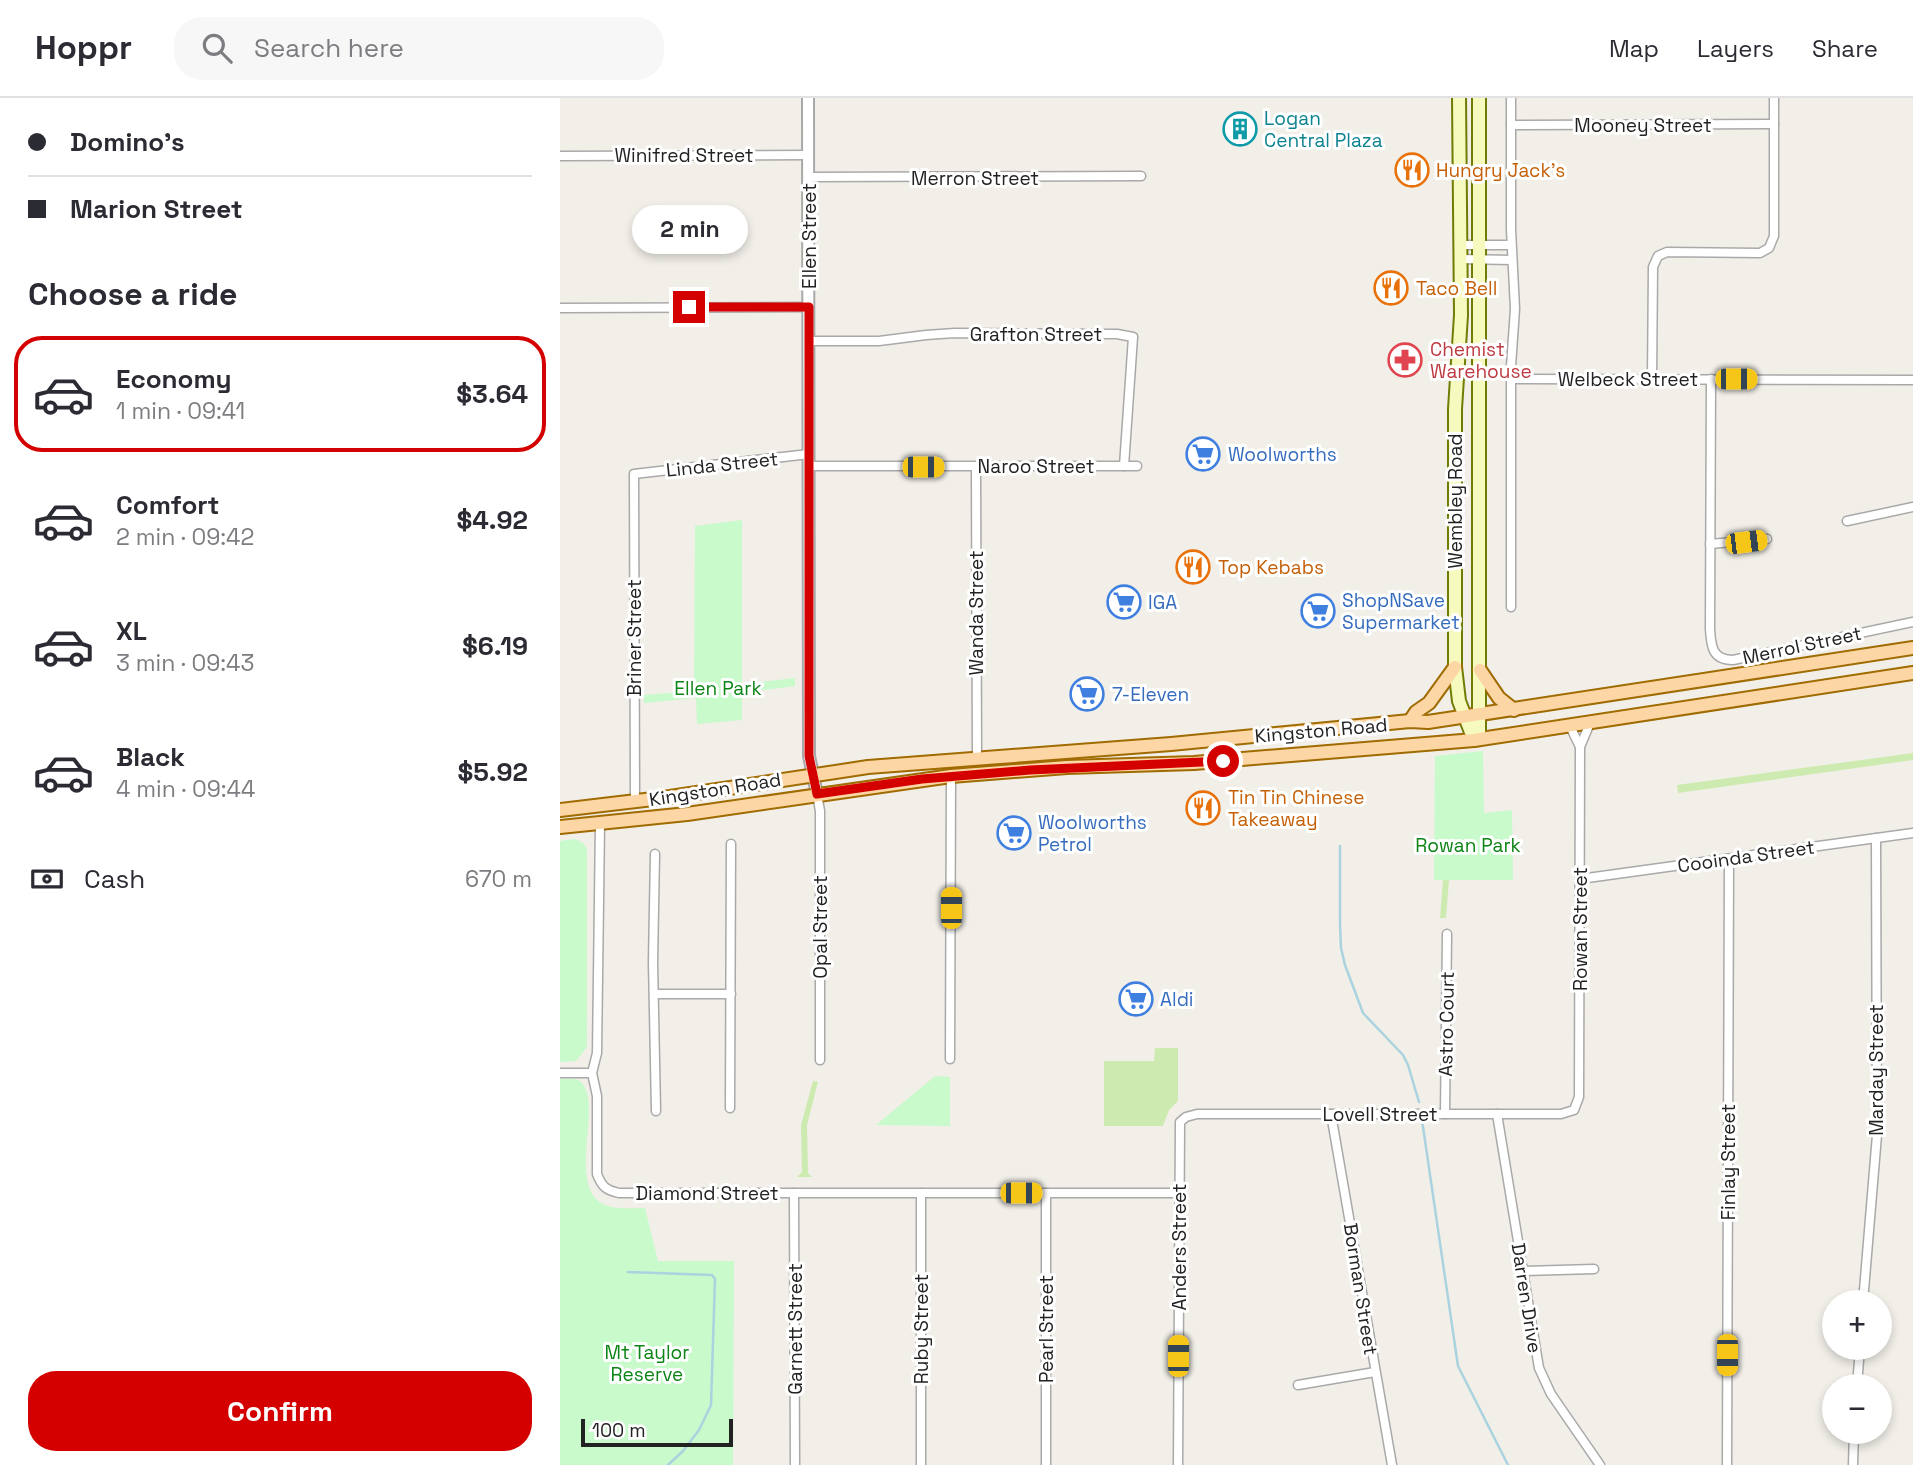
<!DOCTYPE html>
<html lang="en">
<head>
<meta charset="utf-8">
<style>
  :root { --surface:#fff; --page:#f7f7f7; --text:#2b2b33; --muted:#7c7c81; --line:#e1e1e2; --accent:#d40000 }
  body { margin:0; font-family:"Space Grotesk",sans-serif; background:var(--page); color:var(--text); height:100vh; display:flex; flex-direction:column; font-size:26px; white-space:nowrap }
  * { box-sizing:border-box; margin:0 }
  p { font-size:23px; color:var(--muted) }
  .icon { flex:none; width:38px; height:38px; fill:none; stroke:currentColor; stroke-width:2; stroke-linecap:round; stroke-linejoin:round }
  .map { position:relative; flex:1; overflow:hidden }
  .details { display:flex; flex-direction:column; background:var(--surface); width:560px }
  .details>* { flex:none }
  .hud { display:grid; align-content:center; height:154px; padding:0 28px; background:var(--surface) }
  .controls { position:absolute; left:1262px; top:1192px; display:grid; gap:14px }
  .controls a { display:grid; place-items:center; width:70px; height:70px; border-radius:50%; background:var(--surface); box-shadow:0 4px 10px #0003; font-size:35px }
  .scale { position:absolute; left:21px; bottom:18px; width:152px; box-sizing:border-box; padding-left:7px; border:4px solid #222; border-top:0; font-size:19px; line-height:24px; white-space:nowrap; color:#222; -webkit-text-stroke:5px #fff; paint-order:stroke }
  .end { position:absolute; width:32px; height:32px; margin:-16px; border:9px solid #d40000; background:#fff; box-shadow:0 0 0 4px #fff }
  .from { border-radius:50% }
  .bubble { position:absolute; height:49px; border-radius:24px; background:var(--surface); box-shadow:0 4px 10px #0003; font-size:23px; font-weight:700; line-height:49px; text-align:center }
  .car { position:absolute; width:21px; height:42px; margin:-21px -10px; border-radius:9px; box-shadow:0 0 5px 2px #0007; background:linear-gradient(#f5c518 24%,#345 0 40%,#f5c518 0 76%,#345 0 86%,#f5c518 0) }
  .hud b { display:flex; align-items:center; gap:24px; height:66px; font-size:26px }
  .hud b+b { border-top:2px solid var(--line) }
  .hud i { width:18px; height:18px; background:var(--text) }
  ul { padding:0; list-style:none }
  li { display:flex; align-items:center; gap:21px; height:116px; margin:0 14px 10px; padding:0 14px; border:4px solid transparent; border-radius:28px }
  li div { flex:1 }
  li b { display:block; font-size:26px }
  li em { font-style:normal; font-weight:700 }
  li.on { border-color:var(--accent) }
  li>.icon { width:63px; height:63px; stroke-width:1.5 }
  h2 { padding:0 28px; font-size:32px; line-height:84px }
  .pay { display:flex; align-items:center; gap:18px; height:77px; padding:0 28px; font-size:26px }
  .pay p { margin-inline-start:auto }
  .button { display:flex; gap:14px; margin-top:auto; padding:14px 28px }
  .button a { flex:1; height:80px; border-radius:28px; background:var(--accent); color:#fff; font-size:28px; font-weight:700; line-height:80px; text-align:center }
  header { display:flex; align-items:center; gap:42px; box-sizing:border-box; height:98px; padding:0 35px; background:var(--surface); border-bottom:2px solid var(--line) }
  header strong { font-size:33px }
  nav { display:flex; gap:38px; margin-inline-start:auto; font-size:24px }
  .search { width:490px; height:63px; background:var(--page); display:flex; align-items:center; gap:18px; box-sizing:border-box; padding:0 24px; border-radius:28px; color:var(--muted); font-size:26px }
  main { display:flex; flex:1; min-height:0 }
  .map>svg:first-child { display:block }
</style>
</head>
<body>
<header>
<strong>Hoppr</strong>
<div class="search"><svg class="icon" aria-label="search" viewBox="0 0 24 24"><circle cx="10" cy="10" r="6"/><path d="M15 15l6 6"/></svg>Search here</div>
<nav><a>Map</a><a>Layers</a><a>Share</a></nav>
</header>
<main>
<section class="details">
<div class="hud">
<b><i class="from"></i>Domino's</b>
<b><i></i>Marion Street</b>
</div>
<h2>Choose a ride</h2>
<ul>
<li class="on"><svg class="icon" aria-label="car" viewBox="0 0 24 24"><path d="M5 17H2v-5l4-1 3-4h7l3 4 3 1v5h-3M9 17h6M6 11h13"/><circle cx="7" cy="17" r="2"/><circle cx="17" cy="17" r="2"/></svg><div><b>Economy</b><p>1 min · 09:41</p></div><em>$3.64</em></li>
<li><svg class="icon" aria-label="car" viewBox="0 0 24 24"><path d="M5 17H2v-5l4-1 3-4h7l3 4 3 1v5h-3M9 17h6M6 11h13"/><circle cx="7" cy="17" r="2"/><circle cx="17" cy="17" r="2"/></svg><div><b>Comfort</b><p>2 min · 09:42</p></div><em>$4.92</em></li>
<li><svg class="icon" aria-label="car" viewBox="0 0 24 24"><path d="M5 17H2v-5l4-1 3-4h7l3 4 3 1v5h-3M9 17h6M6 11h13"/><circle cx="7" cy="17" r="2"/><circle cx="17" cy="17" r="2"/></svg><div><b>XL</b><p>3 min · 09:43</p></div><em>$6.19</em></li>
<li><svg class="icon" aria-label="car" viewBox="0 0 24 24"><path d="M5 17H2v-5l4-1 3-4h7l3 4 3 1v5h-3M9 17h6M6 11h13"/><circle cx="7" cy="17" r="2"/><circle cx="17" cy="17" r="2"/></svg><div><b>Black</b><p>4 min · 09:44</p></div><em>$5.92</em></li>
</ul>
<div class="pay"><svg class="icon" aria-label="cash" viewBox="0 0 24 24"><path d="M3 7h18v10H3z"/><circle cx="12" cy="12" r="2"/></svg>Cash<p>670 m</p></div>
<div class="button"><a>Confirm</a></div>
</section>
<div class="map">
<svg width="1353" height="1367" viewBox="0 0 1353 1367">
  <rect width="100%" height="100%" fill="#f2efe9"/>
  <g fill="#cdebb0">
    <path d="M1353 655V662L1118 695 1117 687Z"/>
    <path d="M883 782H889L886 820H880Z"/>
    <path d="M595 950H618V1003L609 1012 603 1028H544V963H594Z"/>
    <path d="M253 983 258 984 247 1027 248 1075 252 1079H237L242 1074 241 1027Z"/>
  </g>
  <g fill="#c8facc">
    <path d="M182 422V586L235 580V588L182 595V622L137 626 136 600 84 605V597L134 593 135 428Z"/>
    <path d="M923 653 924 715 952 712 953 782H874L875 658Z"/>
    <path d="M15 741 23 745 27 751V949L16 963 0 964V743Z"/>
    <path d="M375 978 390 979V1028L316 1027Z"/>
    <path d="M0 981C7 981 15 979 21 984 44 1006 6 1086 43 1106 56 1112 71 1110 85 1110L98 1163H174L173 1367H0Z"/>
  </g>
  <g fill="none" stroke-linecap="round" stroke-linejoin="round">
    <g stroke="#aad3df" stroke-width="2.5">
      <path d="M780 748V826L781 850 785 867 803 915 843 957 848 967 859 1004"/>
      <path d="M862 1022 898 1268 948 1367"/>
      <path d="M68 1174 152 1177 155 1181 151 1307 139 1332 123 1353 108 1367"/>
    </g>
    <defs>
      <g id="minor">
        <path d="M951 27 1214 26"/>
        <path d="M0 58 248 57"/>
        <path d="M249 79 581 78"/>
        <path d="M899 147H951"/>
        <path d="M899 161 952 162"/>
        <path d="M0 210 249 209"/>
        <path d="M250 243H319L366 237 395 235 557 236 573 239 564 368"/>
        <path d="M951 281 1353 282"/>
        <path d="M1092 281 1093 169 1098 158 1107 154 1200 155 1209 150 1214 138V0"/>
        <path d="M1151 281 1150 531C1151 548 1152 562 1173 562L1353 524"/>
        <path d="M250 368H577"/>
        <path d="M416 369 417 661"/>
        <path d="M1287 423 1353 409"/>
        <path d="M1150 446 1207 441"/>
        <path d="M951 509V268L955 211 951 131V0"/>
        <path d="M1010 628 1020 649"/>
        <path d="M257 696 260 713V962"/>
        <path d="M75 703 74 376 249 356"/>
        <path d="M40 725 37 955 32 975 37 998V1076C42 1089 46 1092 59 1095H619"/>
        <path d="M95 756 93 864 96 1013"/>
        <path d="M1020 781 1353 735"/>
        <path d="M95 896H171"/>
        <path d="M390 961 391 678"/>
        <path d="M0 975H32"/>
        <path d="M170 1010 171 746"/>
        <path d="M771 1016 832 1367"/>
        <path d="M885 1016 887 836"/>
        <path d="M937 1016 979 1270 991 1296 1040 1367"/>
        <path d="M234 1095 235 1367"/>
        <path d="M486 1095V1367"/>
        <path d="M963 1173 1034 1171"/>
        <path d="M1303 1204 1317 1037 1316 740"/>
        <path d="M738 1287 815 1274"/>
        <path d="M1297 1288 1300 1250"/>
        <path d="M361 1367V1095"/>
        <path d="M618 1367 620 1024 626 1019 637 1016H1001L1014 1012 1019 999 1020 649 1030 625"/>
        <path d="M1167 1367 1169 761"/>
        <path d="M1293 1367 1294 1334"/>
      </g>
      <path id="tertiary" d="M248 0 249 658 257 696"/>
      <g id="secondary">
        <path d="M899 0 901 217 895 311V569L899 603 914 642"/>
        <path d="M919 0V641"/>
      </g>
      <g id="primary">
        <path d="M920 572 939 600 954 612"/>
        <path d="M850 623 856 614 869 605 895 569"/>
        <path d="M0 712 110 699 308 669 611 646 850 623 868 624 1353 550"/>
        <path d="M0 729 127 716 391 678 507 669 634 665 914 642 1353 575"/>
      </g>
    </defs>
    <use href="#minor" stroke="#a9a9a9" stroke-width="11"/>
    <use href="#tertiary" stroke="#a9a9a9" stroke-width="14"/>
    <use href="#secondary" stroke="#707d05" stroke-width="16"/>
    <use href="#primary" stroke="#a06b00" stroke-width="16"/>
    <use href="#minor" stroke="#fff" stroke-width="8"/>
    <use href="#tertiary" stroke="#fff" stroke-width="10"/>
    <use href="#secondary" stroke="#f7fabf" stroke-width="12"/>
    <use href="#primary" stroke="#fcd6a4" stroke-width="12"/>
  </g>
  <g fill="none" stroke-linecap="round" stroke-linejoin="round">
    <path stroke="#d40000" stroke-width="9" d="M129 209H249V658L257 696 362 681 470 672 663 663"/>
  </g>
  <defs>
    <symbol id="building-ring" viewBox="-11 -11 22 22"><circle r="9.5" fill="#fff" stroke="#0f9aa8" stroke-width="1.5"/><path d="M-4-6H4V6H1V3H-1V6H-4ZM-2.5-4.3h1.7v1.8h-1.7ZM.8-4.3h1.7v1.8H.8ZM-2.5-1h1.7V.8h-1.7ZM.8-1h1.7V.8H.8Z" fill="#0f9aa8"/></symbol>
    <symbol id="restaurant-ring" viewBox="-11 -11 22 22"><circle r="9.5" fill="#fff" stroke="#e8710a" stroke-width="1.5"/><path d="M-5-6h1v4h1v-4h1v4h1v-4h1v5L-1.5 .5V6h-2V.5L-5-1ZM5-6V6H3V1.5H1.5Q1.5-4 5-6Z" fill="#e8710a"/></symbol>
    <symbol id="pharmacy-ring" viewBox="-11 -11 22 22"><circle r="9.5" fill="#fff" stroke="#e0444e" stroke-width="1.5"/><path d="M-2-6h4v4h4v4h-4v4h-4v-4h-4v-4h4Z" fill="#e0444e"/></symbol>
    <symbol id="supermarket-ring" viewBox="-11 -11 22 22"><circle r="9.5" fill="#fff" stroke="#3f7fe0" stroke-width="1.5"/><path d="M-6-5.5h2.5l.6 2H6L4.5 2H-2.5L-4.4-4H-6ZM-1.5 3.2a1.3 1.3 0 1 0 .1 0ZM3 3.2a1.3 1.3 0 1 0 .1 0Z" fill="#3f7fe0"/></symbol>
  </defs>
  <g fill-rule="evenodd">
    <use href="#building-ring" x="661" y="12" width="38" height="38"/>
    <use href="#restaurant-ring" x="833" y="53" width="38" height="38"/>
    <use href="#restaurant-ring" x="812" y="171" width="38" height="38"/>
    <use href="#pharmacy-ring" x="826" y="243" width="38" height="38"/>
    <use href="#supermarket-ring" x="624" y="337" width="38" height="38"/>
    <use href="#restaurant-ring" x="614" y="450" width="38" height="38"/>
    <use href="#supermarket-ring" x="545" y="485" width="38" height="38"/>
    <use href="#supermarket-ring" x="739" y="494" width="38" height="38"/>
    <use href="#supermarket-ring" x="508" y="577" width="38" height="38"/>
    <use href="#restaurant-ring" x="624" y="691" width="38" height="38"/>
    <use href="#supermarket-ring" x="435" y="716" width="38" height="38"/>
    <use href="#supermarket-ring" x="557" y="882" width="38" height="38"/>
  </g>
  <g text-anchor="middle" stroke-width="6" stroke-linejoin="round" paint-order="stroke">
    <g font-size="19" fill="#0d838f" stroke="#fff" text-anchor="start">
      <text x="704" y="27">Logan<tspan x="704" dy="22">Central Plaza</tspan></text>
    </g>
    <g font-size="19" fill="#222" stroke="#fff">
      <text x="1083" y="34">Mooney Street</text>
      <text x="124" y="64">Winifred Street</text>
      <text x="415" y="87">Merron Street</text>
      <text transform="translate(249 138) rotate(-90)" y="7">Ellen Street</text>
      <text x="476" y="243">Grafton Street</text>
      <text x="1068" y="288">Welbeck Street</text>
      <text transform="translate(162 366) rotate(-6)" y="7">Linda Street</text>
      <text x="476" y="375">Naroo Street</text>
      <text transform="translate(895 403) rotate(-90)" y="7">Wembley Road</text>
      <text transform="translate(416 515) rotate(-90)" y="7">Wanda Street</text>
      <text transform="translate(74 540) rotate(-90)" y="7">Briner Street</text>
      <text transform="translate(1242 547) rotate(-12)" y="7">Merrol Street</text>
      <text transform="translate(761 632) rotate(-5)" y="7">Kingston Road</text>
      <text transform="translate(155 691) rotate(-9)" y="7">Kingston Road</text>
      <text transform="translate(1186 758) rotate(-8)" y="7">Cooinda Street</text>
      <text transform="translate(260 829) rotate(-90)" y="7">Opal Street</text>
      <text transform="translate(1020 831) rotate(-90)" y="7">Rowan Street</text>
      <text transform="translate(886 926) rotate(-89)" y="7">Astro Court</text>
      <text transform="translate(1316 972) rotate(-90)" y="7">Marday Street</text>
      <text x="820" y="1023">Lovell Street</text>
      <text transform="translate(1168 1064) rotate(-90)" y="7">Finlay Street</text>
      <text x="147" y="1102">Diamond Street</text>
      <text transform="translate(619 1149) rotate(-90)" y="7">Anders Street</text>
      <text transform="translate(801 1191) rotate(81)" y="7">Borman Street</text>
      <text transform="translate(967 1200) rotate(81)" y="7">Darren Drive</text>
      <text transform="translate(235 1231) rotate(-90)" y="7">Garnett Street</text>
      <text transform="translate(361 1231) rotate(-90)" y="7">Ruby Street</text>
      <text transform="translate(486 1231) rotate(-90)" y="7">Pearl Street</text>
    </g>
    <g font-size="19" fill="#c56008" stroke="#fff" text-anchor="start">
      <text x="876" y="79">Hungry Jack's</text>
      <text x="856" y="197">Taco Bell</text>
      <text x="658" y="476">Top Kebabs</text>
      <text x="668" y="706">Tin Tin Chinese<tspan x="668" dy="22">Takeaway</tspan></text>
    </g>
    <g font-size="19" fill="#be3a42" stroke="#fff" text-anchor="start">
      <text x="870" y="258">Chemist<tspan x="870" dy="22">Warehouse</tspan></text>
    </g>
    <g font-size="19" fill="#366cbe" stroke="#fff" text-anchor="start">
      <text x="668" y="363">Woolworths</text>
      <text x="782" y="509">ShopNSave<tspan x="782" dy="22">Supermarket</tspan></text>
      <text x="588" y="511">IGA</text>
      <text x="552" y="603">7-Eleven</text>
      <text x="478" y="731">Woolworths<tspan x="478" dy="22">Petrol</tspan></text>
      <text x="600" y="908">Aldi</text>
    </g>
    <g font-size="19" fill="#0c8416" stroke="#fff">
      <text x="158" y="597">Ellen Park</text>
      <text x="908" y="754">Rowan Park</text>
      <text x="87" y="1261">Mt Taylor<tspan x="87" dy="22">Reserve</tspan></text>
    </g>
  </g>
</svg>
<div class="controls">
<a>+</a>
<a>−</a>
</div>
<div class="scale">100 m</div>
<i class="end from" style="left:663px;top:663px"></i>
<i class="end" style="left:129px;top:209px"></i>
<div class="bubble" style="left:72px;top:107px;width:116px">2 min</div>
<i class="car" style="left:1176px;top:281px;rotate:90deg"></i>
<i class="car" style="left:363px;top:369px;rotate:90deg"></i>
<i class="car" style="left:1186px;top:444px;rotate:83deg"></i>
<i class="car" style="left:391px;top:810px;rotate:0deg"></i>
<i class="car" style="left:461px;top:1095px;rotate:90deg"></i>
<i class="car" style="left:1167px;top:1257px;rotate:180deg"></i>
<i class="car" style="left:618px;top:1258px;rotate:0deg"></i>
</div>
</main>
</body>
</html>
